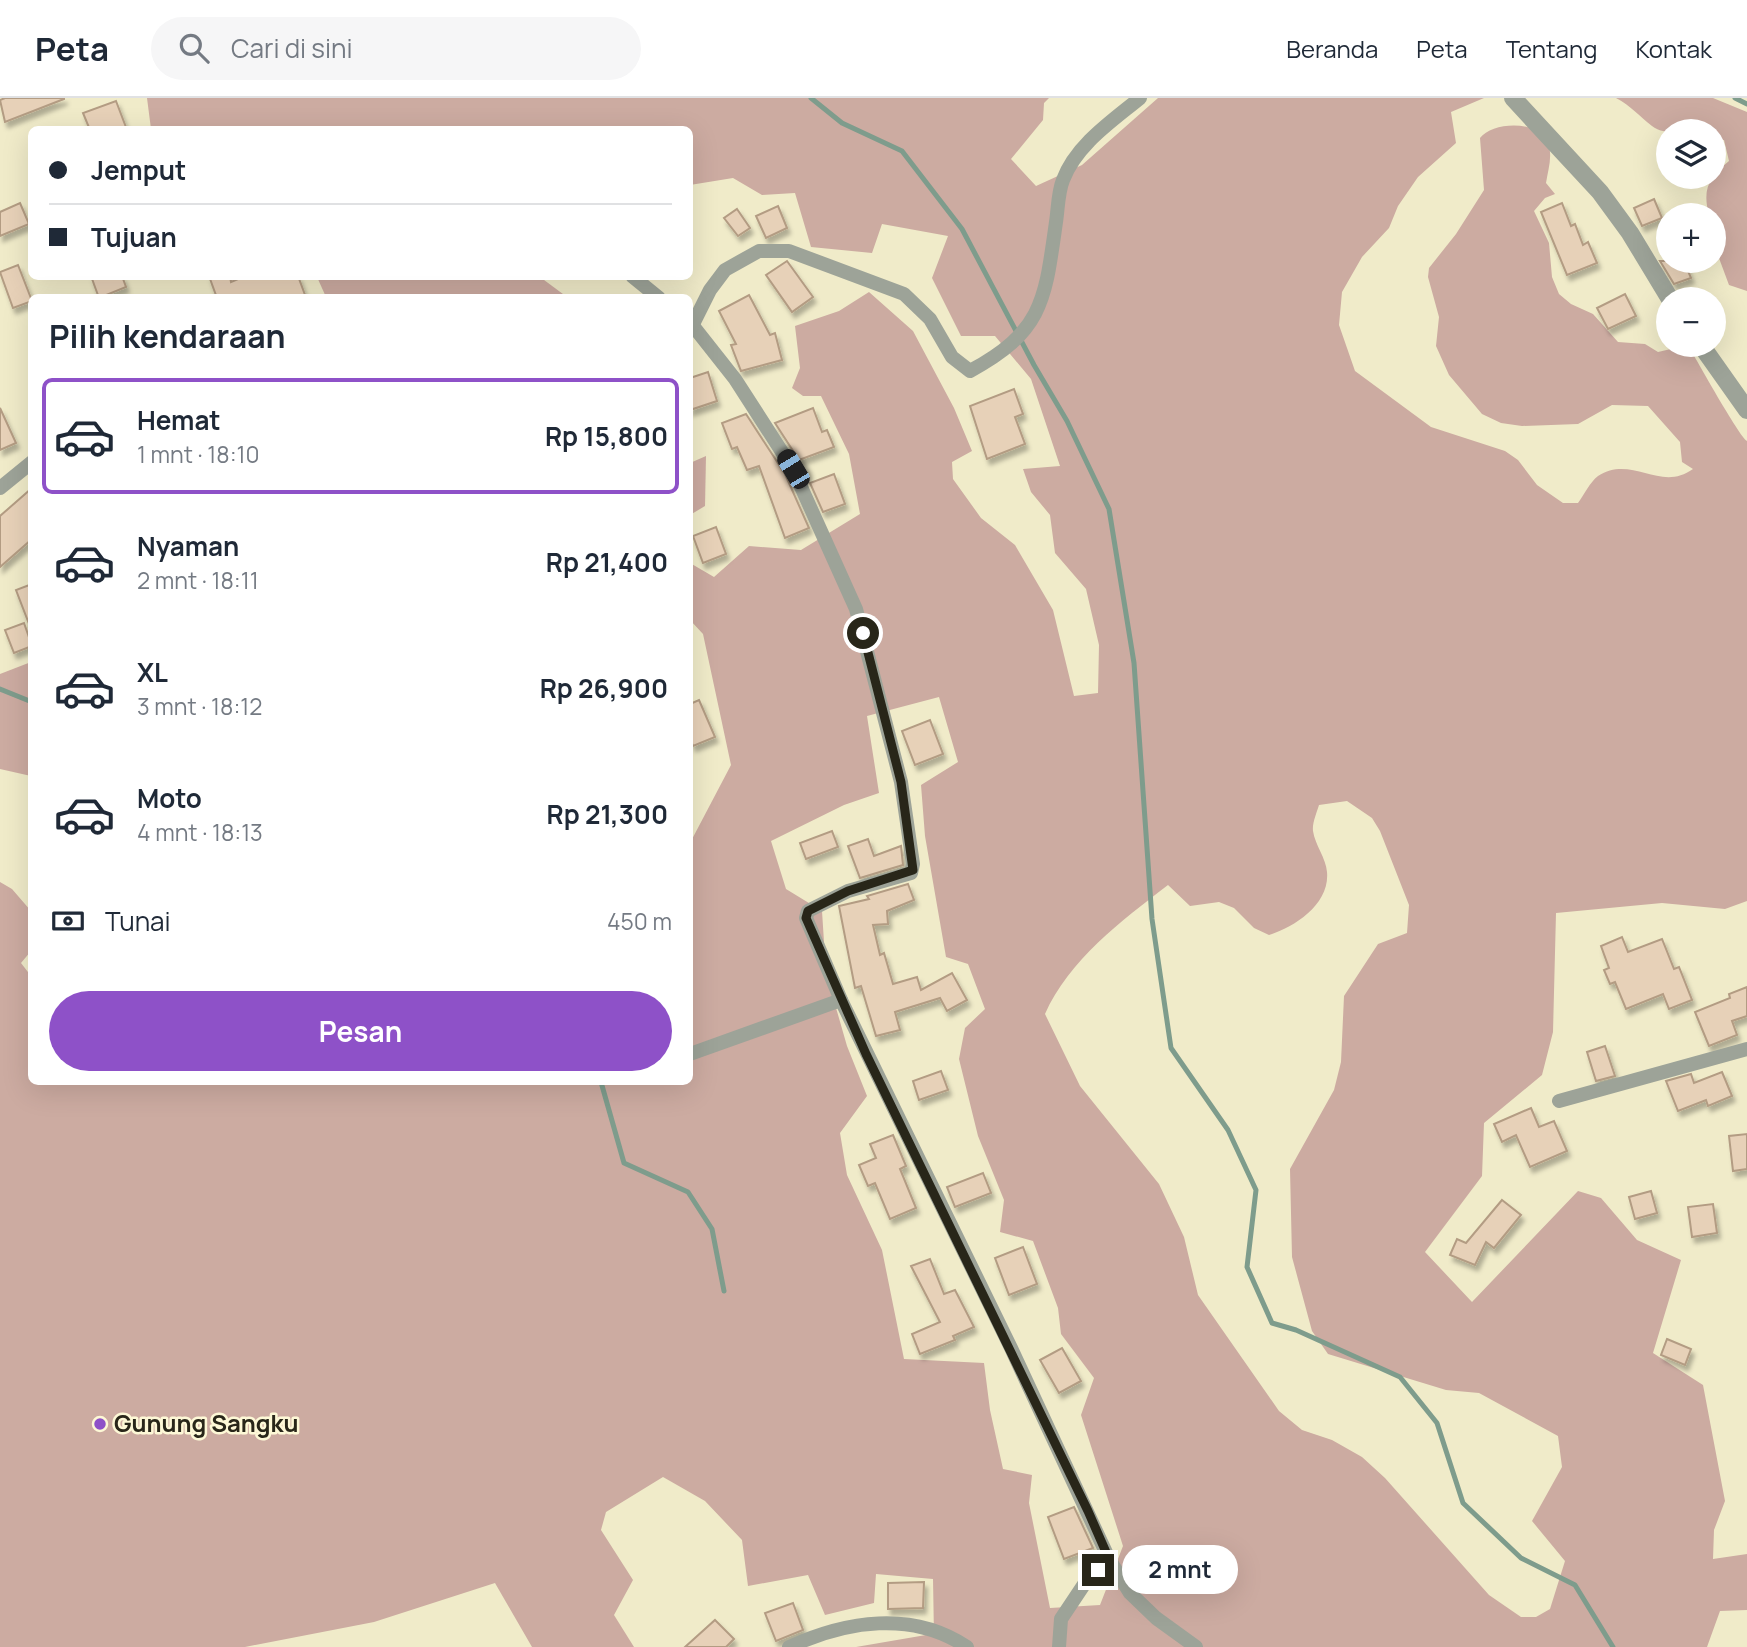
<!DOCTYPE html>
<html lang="id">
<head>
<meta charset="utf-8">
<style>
  :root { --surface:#fff; --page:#f6f6f7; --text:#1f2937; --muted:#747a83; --line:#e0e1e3; --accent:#8e51c8 }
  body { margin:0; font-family:Manrope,sans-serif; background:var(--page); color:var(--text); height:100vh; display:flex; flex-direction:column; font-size:26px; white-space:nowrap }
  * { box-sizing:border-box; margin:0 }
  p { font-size:23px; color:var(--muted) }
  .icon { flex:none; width:38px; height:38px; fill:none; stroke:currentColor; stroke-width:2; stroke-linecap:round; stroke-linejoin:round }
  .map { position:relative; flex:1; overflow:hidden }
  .sheet { position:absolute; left:28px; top:196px; width:665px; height:791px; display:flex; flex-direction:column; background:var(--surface); border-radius:10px; box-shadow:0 7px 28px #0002 }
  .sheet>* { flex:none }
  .guide { position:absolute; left:28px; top:28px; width:665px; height:154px; border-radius:10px; box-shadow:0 7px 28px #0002; display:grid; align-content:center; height:154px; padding:0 21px; background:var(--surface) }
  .controls { position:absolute; left:1656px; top:21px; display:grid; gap:14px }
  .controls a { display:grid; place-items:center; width:70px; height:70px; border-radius:50%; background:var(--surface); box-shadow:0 7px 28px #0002; font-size:35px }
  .end { position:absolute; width:32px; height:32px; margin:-16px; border:9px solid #282619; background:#fff; box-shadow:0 0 0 4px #fff }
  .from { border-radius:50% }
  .bubble { position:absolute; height:49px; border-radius:24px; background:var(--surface); box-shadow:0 7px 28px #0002; font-size:23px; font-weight:700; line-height:49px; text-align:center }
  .car { position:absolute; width:21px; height:42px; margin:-21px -10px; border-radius:9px; box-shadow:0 0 5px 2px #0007; background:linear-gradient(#222 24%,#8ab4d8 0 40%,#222 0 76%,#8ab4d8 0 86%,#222 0) }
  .guide b { display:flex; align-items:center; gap:24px; height:66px; font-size:26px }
  .guide b+b { border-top:2px solid var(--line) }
  .guide i { width:18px; height:18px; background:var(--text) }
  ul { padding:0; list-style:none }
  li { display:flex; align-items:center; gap:21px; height:116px; margin:0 14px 10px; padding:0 7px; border:4px solid transparent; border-radius:10px }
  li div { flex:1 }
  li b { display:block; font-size:26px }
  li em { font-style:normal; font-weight:700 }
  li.active { border-color:var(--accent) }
  li>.icon { width:63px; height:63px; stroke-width:1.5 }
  h2 { padding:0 21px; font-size:32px; line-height:84px }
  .pay { display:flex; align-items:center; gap:18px; height:77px; padding:0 21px; font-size:26px }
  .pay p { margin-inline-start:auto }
  .button { display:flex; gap:14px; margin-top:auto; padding:14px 21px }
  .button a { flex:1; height:80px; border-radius:42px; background:var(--accent); color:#fff; font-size:28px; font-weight:700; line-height:80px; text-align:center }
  header { display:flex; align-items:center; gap:42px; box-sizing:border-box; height:98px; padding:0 35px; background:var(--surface); border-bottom:2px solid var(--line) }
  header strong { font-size:33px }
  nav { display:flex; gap:38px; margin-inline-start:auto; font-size:24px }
  .search { width:490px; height:63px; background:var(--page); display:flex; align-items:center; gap:18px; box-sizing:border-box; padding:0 24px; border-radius:38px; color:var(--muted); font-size:26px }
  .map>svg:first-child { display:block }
</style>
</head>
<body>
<header>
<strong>Peta</strong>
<div class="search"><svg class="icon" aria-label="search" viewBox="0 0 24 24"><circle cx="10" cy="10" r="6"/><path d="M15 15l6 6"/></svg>Cari di sini</div>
<nav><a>Beranda</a><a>Peta</a><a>Tentang</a><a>Kontak</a></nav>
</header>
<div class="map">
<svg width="1747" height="1549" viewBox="0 0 1747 1549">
  <defs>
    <filter id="shadow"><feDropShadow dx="3" dy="5.5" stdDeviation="2" flood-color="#0004"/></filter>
  </defs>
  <rect width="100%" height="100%" fill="#f0ebc9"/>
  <g fill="#ccaba1" fill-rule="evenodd">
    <path d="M147 0H1049L1044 5 1043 22 1011 61 1036 88 1082 67 1158 0H1484L1451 14 1456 45 1418 79 1398 108 1389 130 1362 159 1342 194 1339 227 1355 273 1431 329 1505 353 1518 362 1537 387 1563 405H1578C1584 397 1590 384 1598 378 1632 356 1660 395 1693 371L1682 364 1680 344 1648 308 1612 307 1578 326 1522 328 1501 325 1482 316 1449 277 1436 248 1439 219 1428 179 1429 170 1456 136 1484 92 1480 40C1493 23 1540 22 1548 45 1553 58 1548 72 1546 85L1555 96 1545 100 1534 113 1549 145 1552 179 1559 196 1571 206 1593 216 1618 244 1645 246 1658 254 1688 247C1696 261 1739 338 1747 343V803L1725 811 1662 805 1556 815 1553 934 1542 977 1484 1025 1482 1078 1425 1154 1472 1204 1578 1093 1601 1100 1637 1142 1681 1162 1653 1255 1703 1287 1725 1403 1714 1432 1713 1461 1747 1456V1512L1720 1513 1707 1549H856L926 1537 934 1539 933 1481 876 1476 874 1505 825 1517 808 1477 748 1488 742 1442 705 1403 663 1379 606 1414 601 1432 633 1482 614 1517 634 1549H532L495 1485 374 1524 245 1549H0V784L12 791 31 813V853L21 865 31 878 32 984H690V745L731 667 703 536 690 522V465L714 479 749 448 801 452 860 416 849 356 821 298H803L792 290 800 270 795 228 839 213 869 194 913 233 954 310 972 353 952 364 953 381 981 420 1015 447 1053 512 1074 598 1098 595 1099 547 1086 491 1055 455 1050 417 1031 394 1023 371 1060 368 1031 281 995 238H961L932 180 948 138 882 126 872 155 811 149 795 95 762 97 733 80 690 87V32L151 31ZM939 599 958 664 921 687 925 738 946 859 968 866 985 911 965 930 959 961 978 1038 1004 1102 1000 1134 1033 1143 1058 1210 1061 1236 1094 1280 1081 1317 1123 1448 1100 1507 1050 1510 1029 1405 1032 1377 1003 1371 990 1312 984 1265 904 1261 882 1152 847 1077 840 1035 867 998 847 948 826 875 822 813 786 791 771 743 844 707 879 695 867 618ZM1347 703 1372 720 1380 733 1409 807 1407 835 1378 846 1344 898 1341 964 1334 992 1290 1071 1292 1159 1312 1233 1328 1256 1446 1292 1479 1295 1558 1338 1562 1369 1532 1423 1565 1463 1550 1511 1536 1519H1521L1489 1497 1385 1380 1362 1359 1332 1342 1302 1332 1279 1313 1198 1197 1184 1139 1159 1086 1080 988 1045 916C1069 862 1121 823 1168 787L1190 808 1219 804 1234 810 1254 830 1269 837C1295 829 1330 806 1327 774 1326 760 1315 747 1313 733 1312 725 1317 714 1319 707Z"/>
    <path d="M1616 0H1713L1747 14V193L1729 187 1713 144V117H1709C1702 91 1709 79 1729 63L1724 42H1713V33C1697 33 1665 39 1652 28 1639 18 1631 8 1616 0Z"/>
    <path d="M317 179H540L567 199H326Z"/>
    <path d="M706 358 705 408 690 417V365Z"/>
    <path d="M31 564V678L0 671V576Z"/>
  </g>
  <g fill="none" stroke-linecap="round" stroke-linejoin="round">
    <g stroke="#7e9c8c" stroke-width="5">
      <path d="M811 0 842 25 902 53 962 131 1034 267 1067 323 1109 411 1134 565 1152 821 1171 950 1228 1032 1256 1092 1247 1169 1272 1225 1296 1232 1400 1279 1437 1325 1463 1405 1521 1460 1575 1487 1613 1549"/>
      <path d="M1735 0 1747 6"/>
      <path d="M0 591 32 604"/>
      <path d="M601 984 624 1065 688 1094 712 1131 724 1193"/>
    </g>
  </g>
  <g fill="#e7d1b8" stroke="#b39c83" stroke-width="2" filter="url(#shadow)">
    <path d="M5 0H64V1L5 24 0 2Z"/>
    <path d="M116 3 127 32H90L83 15Z"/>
    <path d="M1654 101 1662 120 1642 128 1634 110Z"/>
    <path d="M20 105 29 126 0 138V114Z"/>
    <path d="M1562 105 1571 128 1575 126 1583 147 1588 144 1597 165 1567 177 1541 114Z"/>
    <path d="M778 108 787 130 766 140 756 118Z"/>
    <path d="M737 111 750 130 738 138 724 120Z"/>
    <path d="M787 163 813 199 792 214 766 177Z"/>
    <path d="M1660 163H1684L1691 180 1674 186Z"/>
    <path d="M18 167 32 203 13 210 0 174Z"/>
    <path d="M91 178H122L126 189 99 200Z"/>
    <path d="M209 178H230L231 184 245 178H298L305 197 298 200H217Z"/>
    <path d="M1625 196 1636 218 1608 231 1597 210Z"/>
    <path d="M749 197 770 237 775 235 782 262 741 273 731 247 736 246 719 213Z"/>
    <path d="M708 274 717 303 690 312V280Z"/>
    <path d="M1014 291 1023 316 1015 319 1025 346 987 361 970 308Z"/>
    <path d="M0 310 16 345 0 352Z"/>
    <path d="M813 310 822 334 827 332 834 349 799 362 775 325Z"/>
    <path d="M746 316 785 376 809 430 785 440 759 368 747 372 737 349 732 351 722 325Z"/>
    <path d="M834 376 845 406 823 414 810 385Z"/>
    <path d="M32 390V441L0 469V418Z"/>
    <path d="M716 429 726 456 703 465 693 438Z"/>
    <path d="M32 486V531H31L16 492Z"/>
    <path d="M24 525 32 548 14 555 5 532Z"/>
    <path d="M699 602 715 639 693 648 690 640V606Z"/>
    <path d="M930 622 943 656 915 667 902 633Z"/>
    <path d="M832 733 838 749 806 761 800 745Z"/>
    <path d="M868 741 874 758 901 748 903 767 860 780 848 748Z"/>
    <path d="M908 786 914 802 887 813 888 826 873 827 880 857 884 855 893 886 917 879 921 892 952 875 967 902 947 913 940 900 895 914 900 932 876 938 861 888 855 890 839 808 869 801 867 798Z"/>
    <path d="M1622 839 1628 854 1662 841 1674 871 1679 869 1692 902 1669 911 1663 896 1626 911 1615 884 1610 886 1604 872 1609 870 1601 848Z"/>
    <path d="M1747 889V918L1732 923 1737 937 1709 948 1695 914 1730 900 1729 896Z"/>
    <path d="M1605 948 1615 978 1596 983 1587 954Z"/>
    <path d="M941 973 948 992 919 1002 913 983Z"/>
    <path d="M1722 974 1732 998 1708 1008 1706 1002 1678 1013 1666 983 1691 976 1694 985Z"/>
    <path d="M1531 1010 1539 1029 1554 1023 1567 1053 1530 1069 1516 1037 1502 1044 1494 1026Z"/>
    <path d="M1747 1036V1071L1733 1073 1729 1038Z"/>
    <path d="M893 1037 906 1068 900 1071 916 1110 890 1121 875 1085 868 1088 859 1067 876 1060 870 1046Z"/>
    <path d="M983 1075 991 1095 955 1109 947 1089Z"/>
    <path d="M1651 1093 1657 1115 1635 1121 1629 1099Z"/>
    <path d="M1502 1102 1521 1117 1494 1150 1486 1144 1475 1167 1450 1157 1457 1141 1466 1145Z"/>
    <path d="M1713 1106 1717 1135 1692 1139 1688 1109Z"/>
    <path d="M1023 1149 1037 1186 1009 1197 995 1160Z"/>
    <path d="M930 1161 944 1196 955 1192 974 1229 953 1238 955 1242 920 1256 912 1236 940 1224 911 1168Z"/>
    <path d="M1667 1241 1691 1251 1685 1267 1661 1257Z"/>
    <path d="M1062 1250 1081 1283 1059 1295 1040 1262Z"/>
    <path d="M1074 1409 1093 1450 1064 1461 1048 1419Z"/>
    <path d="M924 1484 923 1510 888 1511V1485Z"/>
    <path d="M793 1505 803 1532 776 1543 765 1515Z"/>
    <path d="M715 1522 734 1541 726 1549H685Z"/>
  </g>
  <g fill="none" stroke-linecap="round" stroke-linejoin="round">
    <g stroke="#9da398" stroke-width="14">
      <path d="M632 178 659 200"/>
      <path d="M690 224 735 281 793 371 856 511 901 684 913 766 911 775 848 793 808 813 806 820 841 902"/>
      <path d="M690 232 710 192 725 172 759 153H789L904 196 930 221 952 259 970 273C1044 233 1045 201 1056 124 1058 111 1058 94 1063 82 1076 47 1112 23 1140 0"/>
      <path d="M0 390 32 364"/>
      <path d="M690 956 841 902 1011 1250 1109 1461 1130 1495 1156 1520 1196 1549"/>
      <path d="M1559 1003 1747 951"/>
      <path d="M789 1549C846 1523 912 1512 967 1549"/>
      <path d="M1059 1549 1061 1521 1087 1482 1109 1461"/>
    </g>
    <g stroke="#9da398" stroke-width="18">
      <path d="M1513 0 1600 94 1630 135 1670 201"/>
      <path d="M1701 247 1747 312"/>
    </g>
  </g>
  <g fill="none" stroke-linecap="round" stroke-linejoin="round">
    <path stroke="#282619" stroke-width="9" d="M863 535 901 684 913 772 848 793 808 813 806 820 866 956 1088 1413 1109 1461 1098 1472"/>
  </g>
  <circle fill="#8e51c8" stroke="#fdf8d6" stroke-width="2.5" cx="100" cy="1326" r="7"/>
  <g text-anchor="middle" stroke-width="5" stroke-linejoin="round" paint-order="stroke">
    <g font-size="24" font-weight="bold" fill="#282619" stroke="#fdf8d6" text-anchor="start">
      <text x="114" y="1334">Gunung Sangku</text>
    </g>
  </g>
</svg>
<div class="controls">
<a><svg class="icon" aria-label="layers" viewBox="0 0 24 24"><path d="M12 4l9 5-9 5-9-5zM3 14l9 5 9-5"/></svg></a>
<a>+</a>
<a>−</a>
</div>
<i class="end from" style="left:863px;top:535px"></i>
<i class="end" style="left:1098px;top:1472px"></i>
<div class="bubble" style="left:1122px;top:1447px;width:116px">2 mnt</div>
<i class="car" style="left:793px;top:371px;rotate:329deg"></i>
<div class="guide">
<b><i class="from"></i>Jemput</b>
<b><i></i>Tujuan</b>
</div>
<section class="sheet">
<h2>Pilih kendaraan</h2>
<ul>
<li class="active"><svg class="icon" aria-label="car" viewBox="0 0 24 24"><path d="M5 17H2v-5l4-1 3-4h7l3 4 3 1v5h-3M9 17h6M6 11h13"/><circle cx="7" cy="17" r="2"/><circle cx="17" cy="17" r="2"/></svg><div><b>Hemat</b><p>1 mnt · 18:10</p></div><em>Rp 15,800</em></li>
<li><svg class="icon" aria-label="car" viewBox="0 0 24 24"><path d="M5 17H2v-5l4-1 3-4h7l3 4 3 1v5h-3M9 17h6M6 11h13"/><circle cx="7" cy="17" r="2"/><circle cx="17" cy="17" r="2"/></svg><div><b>Nyaman</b><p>2 mnt · 18:11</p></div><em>Rp 21,400</em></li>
<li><svg class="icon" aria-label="car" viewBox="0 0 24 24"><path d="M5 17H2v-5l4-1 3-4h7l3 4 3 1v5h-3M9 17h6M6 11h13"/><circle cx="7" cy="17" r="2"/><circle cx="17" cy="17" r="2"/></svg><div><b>XL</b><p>3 mnt · 18:12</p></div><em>Rp 26,900</em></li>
<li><svg class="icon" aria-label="car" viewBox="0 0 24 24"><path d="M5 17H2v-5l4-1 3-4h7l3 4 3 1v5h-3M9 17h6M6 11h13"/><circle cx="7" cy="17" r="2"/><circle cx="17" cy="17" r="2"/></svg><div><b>Moto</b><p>4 mnt · 18:13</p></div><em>Rp 21,300</em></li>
</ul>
<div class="pay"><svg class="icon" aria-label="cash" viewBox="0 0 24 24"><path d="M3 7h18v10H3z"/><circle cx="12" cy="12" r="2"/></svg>Tunai<p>450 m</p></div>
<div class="button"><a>Pesan</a></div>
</section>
</div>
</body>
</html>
